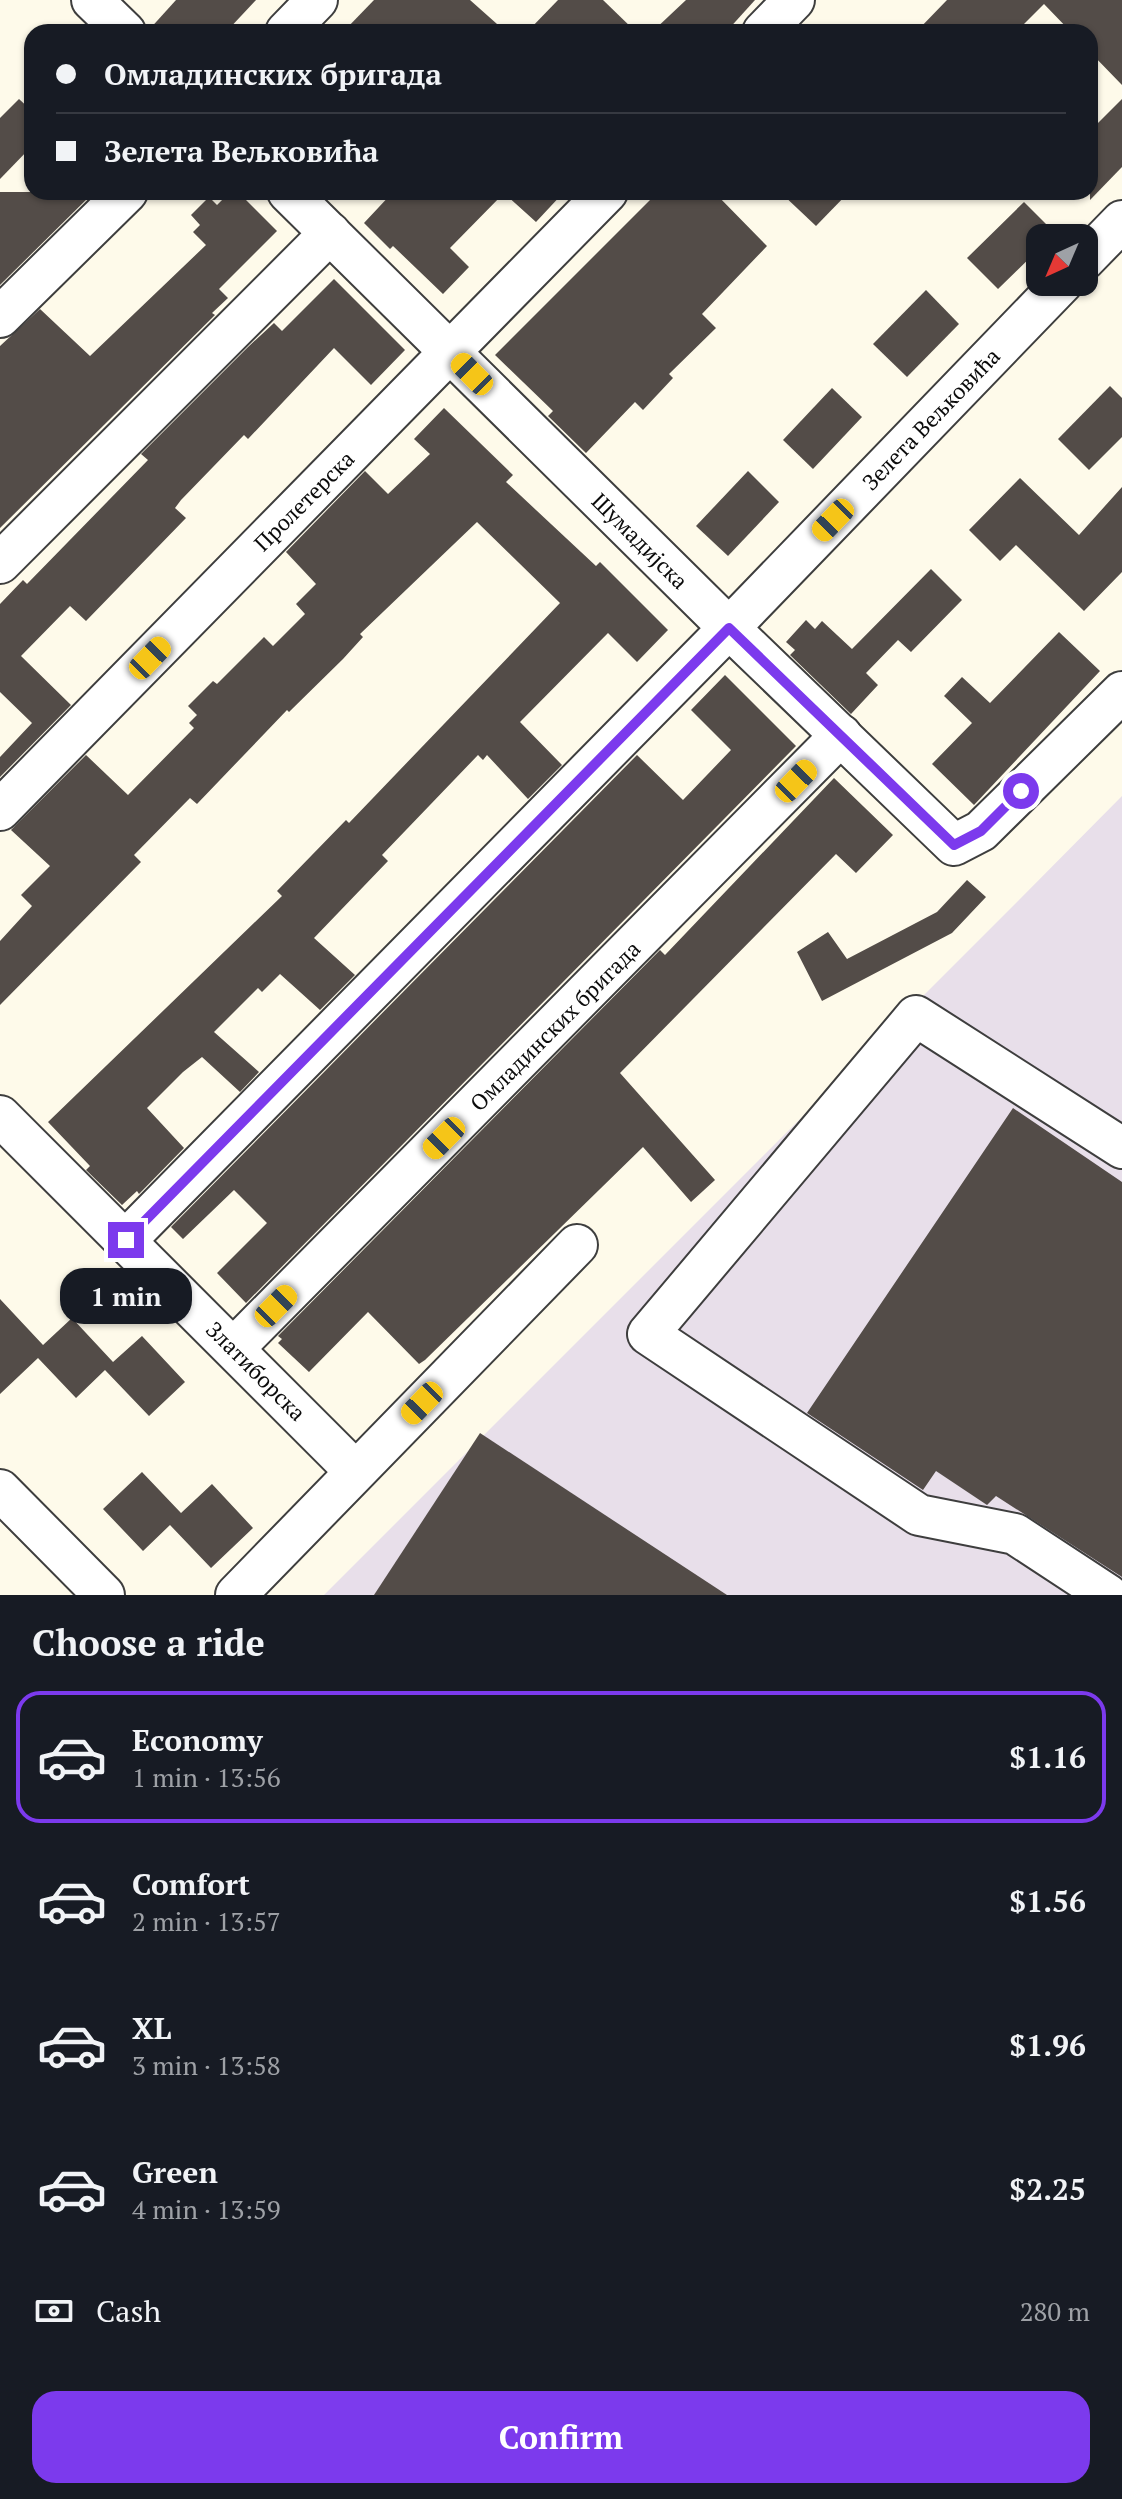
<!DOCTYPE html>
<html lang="en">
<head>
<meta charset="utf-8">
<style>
  :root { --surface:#171b24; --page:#242831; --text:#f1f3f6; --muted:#9ea1a6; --line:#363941; --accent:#7c3aed }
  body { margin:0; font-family:"PT Serif",serif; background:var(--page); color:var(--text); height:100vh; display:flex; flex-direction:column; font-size:30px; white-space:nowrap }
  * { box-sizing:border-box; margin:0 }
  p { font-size:26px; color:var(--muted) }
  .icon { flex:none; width:44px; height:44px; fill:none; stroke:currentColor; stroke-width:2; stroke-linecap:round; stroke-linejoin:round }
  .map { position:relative; height:1595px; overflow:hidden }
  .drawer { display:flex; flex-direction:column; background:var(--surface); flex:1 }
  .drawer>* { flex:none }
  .guide { position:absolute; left:24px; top:24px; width:1074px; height:176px; border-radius:24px; box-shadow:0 2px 6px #0004; display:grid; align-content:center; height:176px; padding:0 32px; background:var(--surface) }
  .needle { width:52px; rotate:224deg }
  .tools { position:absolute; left:1026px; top:224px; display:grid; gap:16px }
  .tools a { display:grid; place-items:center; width:72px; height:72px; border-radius:16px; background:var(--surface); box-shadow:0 2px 6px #0004; font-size:40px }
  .end { position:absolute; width:36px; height:36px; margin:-18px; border:10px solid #7c3aed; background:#fff; box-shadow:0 0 0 4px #fff }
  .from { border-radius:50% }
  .bubble { position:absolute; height:56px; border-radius:24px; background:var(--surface); box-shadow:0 2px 6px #0004; font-size:26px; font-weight:700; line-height:56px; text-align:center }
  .car { position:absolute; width:24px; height:48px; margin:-24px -12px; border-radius:10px; box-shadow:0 0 6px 2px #0007; background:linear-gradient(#f5c518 24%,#345 0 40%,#f5c518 0 76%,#345 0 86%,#f5c518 0) }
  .guide b { display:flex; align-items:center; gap:28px; height:76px; font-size:30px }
  .guide b+b { border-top:2px solid var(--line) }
  .guide i { width:20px; height:20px; background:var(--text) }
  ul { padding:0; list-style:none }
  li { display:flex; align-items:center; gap:24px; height:132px; margin:0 16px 12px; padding:0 16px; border:4px solid transparent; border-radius:24px }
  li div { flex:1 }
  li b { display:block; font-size:30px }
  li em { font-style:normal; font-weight:700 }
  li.on { border-color:var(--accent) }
  li>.icon { width:72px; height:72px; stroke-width:1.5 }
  h2 { padding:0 32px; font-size:36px; line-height:96px }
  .pay { display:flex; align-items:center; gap:20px; height:88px; padding:0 32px; font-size:30px }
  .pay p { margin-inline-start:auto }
  .button { display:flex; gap:16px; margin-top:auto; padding:16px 32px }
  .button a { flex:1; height:92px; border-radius:24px; background:var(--accent); color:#fff; font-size:32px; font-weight:700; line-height:92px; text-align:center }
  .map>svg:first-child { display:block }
</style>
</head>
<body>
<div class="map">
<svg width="1122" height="1595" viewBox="0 0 1122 1595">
  <rect width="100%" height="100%" fill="#fefaea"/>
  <path fill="#e8dfea" d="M1122 796V1595H324L1016 903Z"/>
  <g fill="#534c48">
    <path d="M176 0H256L226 32H147Z"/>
    <path d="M374 0H470L506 32H343Z"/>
    <path d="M558 0H603L636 32H527Z"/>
    <path d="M686 0H755L726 32H652Z"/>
    <path d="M947 0H1122V85L1090 52V32H1071L1044 4 1016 32H916Z"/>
    <path d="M19 99 32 111V146L0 179V118Z"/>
    <path d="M1122 99V167L1090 200V131Z"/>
    <path d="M0 192H94L0 285Z"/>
    <path d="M230 192H238L277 231 219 289 228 298 212 313 215 315 0 528V346L40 309 90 356 206 245 193 232 200 225 191 215 209 197 217 205Z"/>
    <path d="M393 192H564L536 222 504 193 450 248 469 267 443 294 393 246 390 249 364 223Z"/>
    <path d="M658 192H714L767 246 702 314 716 328 669 374 673 378 643 410 635 402 586 453 548 416 553 411 495 355Z"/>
    <path d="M780 192H849L816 226Z"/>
    <path d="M1024 202 1055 233 1050 238H1040V248L998 289 967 258Z"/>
    <path d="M334 279 405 350 371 385 334 348 248 439 244 435 181 500 175 508 186 518 86 621 70 606 21 656 71 705 0 777V757L32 723 0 692V604L23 580 27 584 148 460 141 454 248 347 274 323 282 331Z"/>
    <path d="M926 290 959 324 907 377 873 344Z"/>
    <path d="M1110 386 1122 398V437L1089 470 1058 439Z"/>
    <path d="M832 388 862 417 813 469 783 440Z"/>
    <path d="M444 408 513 475 506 482 596 566 600 562 668 630 637 662 608 633 520 722 562 765 528 799 487 755 483 760 478 755 382 855 388 861 314 938 355 975 320 1010 280 974 262 992 258 988 214 1032 259 1072 240 1092 202 1057 183 1072 147 1108 184 1148 139 1194 137 1191 122 1205 86 1170 90 1166 48 1122 282 896 277 891 346 820 349 823 560 603 477 522 360 634 363 637 343 659 289 712 287 710 197 804 190 798 134 855 141 862 0 1005V941L32 906 21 895 50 866 11 830 86 755 128 795 194 728 189 723 197 715 188 706 213 681 217 684 264 637 273 646 305 614 296 604 316 584 286 552 365 471 388 494 430 454 414 439Z"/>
    <path d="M748 471 779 502 728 556 696 526Z"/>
    <path d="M1020 478 1079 535 1122 487V572L1084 611 1016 545 1000 561 969 530Z"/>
    <path d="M931 569 962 600 911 652 898 640 866 673 878 685 851 714 790 655 795 650 786 642 806 620 815 629 822 621 852 649Z"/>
    <path d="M1059 632 1100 671 974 805 932 764 972 723 944 696 962 677 990 703Z"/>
    <path d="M725 675 796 746 246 1303 217 1273 267 1223 234 1190 183 1239 171 1227 637 755 683 800 731 750 691 710Z"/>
    <path d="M834 778 893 835 856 873 836 854 620 1073 715 1180 691 1202 643 1147 425 1360 419 1364 368 1312 309 1372 278 1343 282 1339 278 1336 660 950 665 955Z"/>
    <path d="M967 880 986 897 952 933 822 1001 797 952 828 932 847 959 937 912Z"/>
    <path d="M1013 1108 1122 1182V1577L996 1496 987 1505 936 1471 923 1490 807 1413Z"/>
    <path d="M0 1299 43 1345 72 1318 113 1362 142 1336 185 1382 149 1416 105 1370 76 1398 38 1358 0 1394Z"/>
    <path d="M480 1433 727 1595H374Z"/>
    <path d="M142 1472 181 1513 212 1484 253 1528 211 1568 170 1525 143 1551 103 1509Z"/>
  </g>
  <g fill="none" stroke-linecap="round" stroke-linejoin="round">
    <defs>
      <g id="minor">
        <path d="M92 0 125 32"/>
        <path d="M286 32 317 0"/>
        <path d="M763 32 794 0"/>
        <path d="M288 192 729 628 954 845 981 831 1122 692"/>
        <path d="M1084 260 1122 221"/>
        <path d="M0 317 127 192"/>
        <path d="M0 563 330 233"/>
        <path d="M0 810 607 192"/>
        <path d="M0 1116 355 1471"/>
        <path d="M126 1240 729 628 1063 282"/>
        <path d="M234 1348 841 735"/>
        <path d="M0 1490 104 1595"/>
        <path d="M236 1595 577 1245"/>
        <path d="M1108 1595 1015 1534 919 1515 648 1334 916 1016 1122 1148"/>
      </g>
    </defs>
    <use href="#minor" stroke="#3e3e3e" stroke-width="44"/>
    <use href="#minor" stroke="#fff" stroke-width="40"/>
  </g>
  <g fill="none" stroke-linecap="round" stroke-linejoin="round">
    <path stroke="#7c3aed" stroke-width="10" d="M126 1240 729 628 954 845 981 831 1021 791"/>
  </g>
  <g text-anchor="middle" stroke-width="8" stroke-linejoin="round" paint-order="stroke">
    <g font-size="22" fill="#0b0b0b" stroke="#fff">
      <text transform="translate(931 419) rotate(-46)" y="8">Зелета Вељковића</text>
      <text transform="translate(304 501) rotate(-45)" y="8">Пролетерска</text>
      <text transform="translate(640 541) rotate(45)" y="8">Шумадијска</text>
      <text transform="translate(555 1026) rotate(-45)" y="8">Омладинских бригада</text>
      <text transform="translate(256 1371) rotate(45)" y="8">Златиборска</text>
    </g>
  </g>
</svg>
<div class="tools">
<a><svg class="needle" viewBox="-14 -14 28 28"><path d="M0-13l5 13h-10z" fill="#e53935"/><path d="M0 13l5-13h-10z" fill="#9ea1a6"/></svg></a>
</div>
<i class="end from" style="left:1021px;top:791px"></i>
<i class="end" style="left:126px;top:1240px"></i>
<div class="bubble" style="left:60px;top:1268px;width:132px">1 min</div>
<i class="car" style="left:472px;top:374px;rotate:315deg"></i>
<i class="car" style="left:833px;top:520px;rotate:224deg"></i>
<i class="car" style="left:150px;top:658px;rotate:44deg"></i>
<i class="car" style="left:796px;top:781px;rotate:44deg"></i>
<i class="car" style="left:444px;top:1138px;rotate:225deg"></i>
<i class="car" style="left:276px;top:1306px;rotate:45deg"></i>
<i class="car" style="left:422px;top:1403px;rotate:224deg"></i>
<div class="guide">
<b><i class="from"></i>Омладинских бригада</b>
<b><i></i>Зелета Вељковића</b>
</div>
</div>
<section class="drawer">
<h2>Choose a ride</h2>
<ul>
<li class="on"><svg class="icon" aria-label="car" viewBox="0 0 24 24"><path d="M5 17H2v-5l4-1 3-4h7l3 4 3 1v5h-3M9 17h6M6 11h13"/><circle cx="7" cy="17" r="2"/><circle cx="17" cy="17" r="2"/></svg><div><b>Economy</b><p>1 min · 13:56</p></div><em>$1.16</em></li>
<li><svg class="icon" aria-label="car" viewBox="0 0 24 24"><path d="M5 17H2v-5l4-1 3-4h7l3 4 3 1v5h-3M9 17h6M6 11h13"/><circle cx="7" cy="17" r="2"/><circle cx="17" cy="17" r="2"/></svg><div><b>Comfort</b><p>2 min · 13:57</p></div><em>$1.56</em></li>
<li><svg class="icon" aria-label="car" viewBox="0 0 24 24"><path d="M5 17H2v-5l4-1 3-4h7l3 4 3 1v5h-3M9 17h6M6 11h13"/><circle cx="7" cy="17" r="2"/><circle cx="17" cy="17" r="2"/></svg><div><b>XL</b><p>3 min · 13:58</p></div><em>$1.96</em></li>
<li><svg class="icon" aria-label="car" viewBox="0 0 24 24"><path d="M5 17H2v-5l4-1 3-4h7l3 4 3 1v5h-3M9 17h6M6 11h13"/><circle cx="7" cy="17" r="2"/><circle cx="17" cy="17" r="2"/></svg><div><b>Green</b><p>4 min · 13:59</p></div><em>$2.25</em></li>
</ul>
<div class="pay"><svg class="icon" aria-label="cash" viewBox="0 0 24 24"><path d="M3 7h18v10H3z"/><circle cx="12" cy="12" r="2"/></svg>Cash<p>280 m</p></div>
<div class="button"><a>Confirm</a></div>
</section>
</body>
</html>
